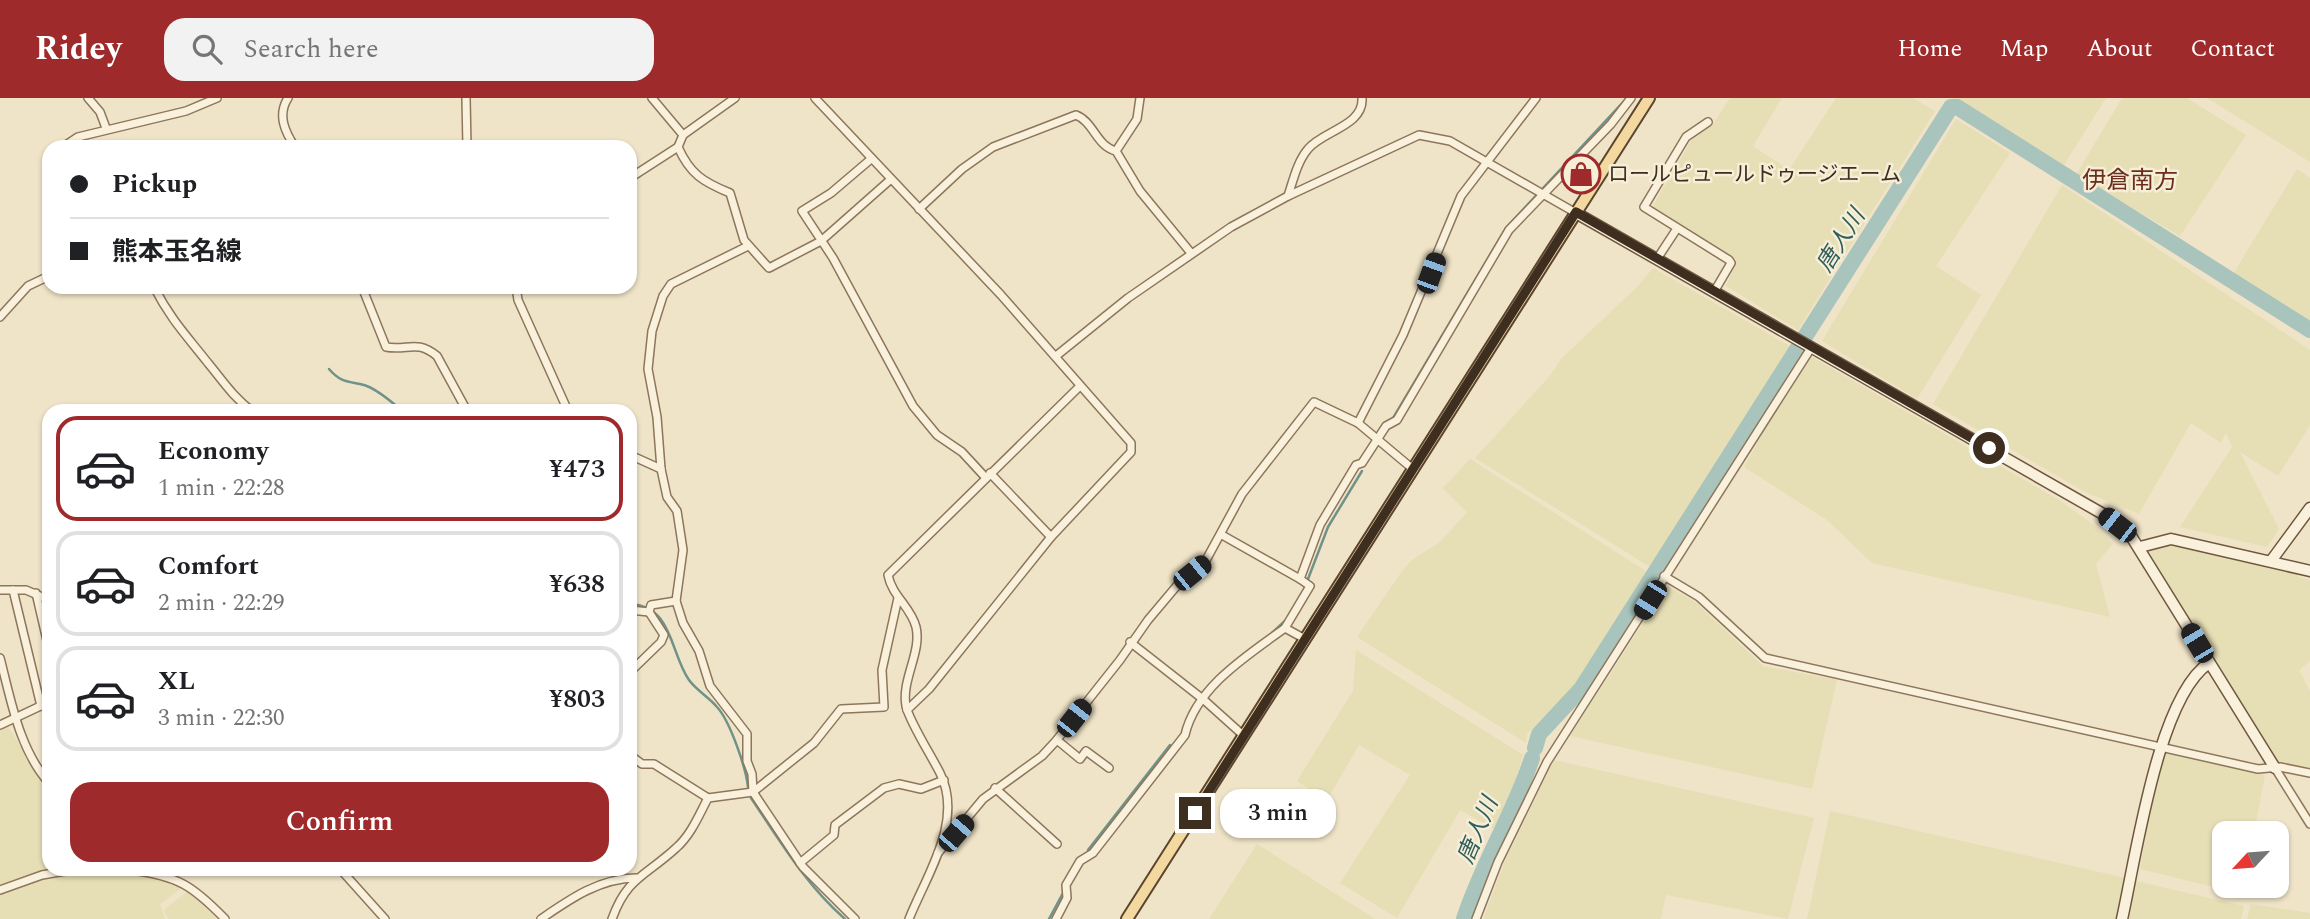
<!DOCTYPE html>
<html lang="en">
<head>
<meta charset="utf-8">
<style>
  :root { --surface:#fff; --page:#f2f2f2; --text:#202124; --muted:#757577; --line:#e0e0e0; --accent:#9e2a2b }
  body { margin:0; font-family:Spectral,"Noto Sans JP",serif; background:var(--page); color:var(--text); height:100vh; display:flex; flex-direction:column; font-size:26px; white-space:nowrap }
  * { box-sizing:border-box; margin:0 }
  p { font-size:23px; color:var(--muted) }
  .icon { flex:none; width:38px; height:38px; fill:none; stroke:currentColor; stroke-width:2; stroke-linecap:round; stroke-linejoin:round }
  .map { position:relative; flex:1; overflow:hidden }
  .details { position:absolute; left:42px; top:306px; width:595px; height:472px; display:flex; flex-direction:column; background:var(--surface); border-radius:21px; box-shadow:0 2px 5px #0004 }
  .details>* { flex:none }
  .banner { position:absolute; left:42px; top:42px; width:595px; height:154px; border-radius:21px; box-shadow:0 2px 5px #0004; display:grid; align-content:center; height:154px; padding:0 28px; background:var(--surface) }
  .needle { width:46px; rotate:244deg }
  .fabs { position:absolute; left:2212px; top:723px; display:grid; gap:14px }
  .fabs a { display:grid; place-items:center; width:77px; height:77px; border-radius:14px; background:var(--surface); box-shadow:0 2px 5px #0004; font-size:35px }
  .end { position:absolute; width:32px; height:32px; margin:-16px; border:9px solid #3d2e20; background:#fff; box-shadow:0 0 0 4px #fff }
  .from { border-radius:50% }
  .bubble { position:absolute; height:49px; border-radius:21px; background:var(--surface); box-shadow:0 2px 5px #0004; font-size:23px; font-weight:600; line-height:49px; text-align:center }
  .car { position:absolute; width:21px; height:42px; margin:-21px -10px; border-radius:9px; box-shadow:0 0 5px 2px #0007; background:linear-gradient(#222 24%,#8ab4d8 0 40%,#222 0 76%,#8ab4d8 0 86%,#222 0) }
  .banner b { display:flex; align-items:center; gap:24px; height:66px; font-size:26px }
  .banner b+b { border-top:2px solid var(--line) }
  .banner i { width:18px; height:18px; background:var(--text) }
  ul { padding:12px 0 0; list-style:none }
  li { display:flex; align-items:center; gap:21px; height:105px; margin:0 14px 10px; padding:0 14px; border:4px solid var(--line); border-radius:21px }
  li div { flex:1 }
  li b { display:block; font-size:26px }
  li em { font-style:normal; font-weight:600 }
  li.current { border-color:var(--accent) }
  li>.icon { width:63px; height:63px; stroke-width:1.5 }
  .button { display:flex; gap:14px; margin-top:auto; padding:14px 28px }
  .button a { flex:1; height:80px; border-radius:21px; background:var(--accent); color:#fff; font-size:28px; font-weight:600; line-height:80px; text-align:center }
  header { display:flex; align-items:center; gap:42px; box-sizing:border-box; height:98px; padding:0 35px; background:var(--accent); color:#fff }
  header strong { font-size:33px }
  nav { display:flex; gap:38px; margin-inline-start:auto; font-size:24px }
  .search { width:490px; height:63px; background:var(--page); display:flex; align-items:center; gap:18px; box-sizing:border-box; padding:0 24px; border-radius:21px; color:var(--muted); font-size:26px }
  .map>svg:first-child { display:block }
</style>
</head>
<body>
<header>
<strong>Ridey</strong>
<div class="search"><svg class="icon" aria-label="search" viewBox="0 0 24 24"><circle cx="10" cy="10" r="6"/><path d="M15 15l6 6"/></svg>Search here</div>
<nav><a>Home</a><a>Map</a><a>About</a><a>Contact</a></nav>
</header>
<div class="map">
<svg width="2310" height="821" viewBox="0 0 2310 821">
  <rect width="100%" height="100%" fill="#f0e4c8"/>
  <g fill="#e6deb5">
    <path d="M1730 0H1782L1753 48 1789 72 1836 0H1913L1935 13 1798 232 1726 188 1737 162 1651 111 1691 43 1713 26Z"/>
    <path d="M1952 0H2106L2064 67Z"/>
    <path d="M2122 0H2187L2246 37 2180 138 2076 77Z"/>
    <path d="M2207 0H2310V64Z"/>
    <path d="M1956 21 2010 55 1936 168 1981 197 1917 301 1822 243Z"/>
    <path d="M2297 71 2310 80V225L2233 176Z"/>
    <path d="M2062 87 2310 252V327L2278 378 2240 354 2279 431 2267 449 2180 429 2232 349 2226 335 2221 345 2191 325 2139 416 2085 394 1933 306Z"/>
    <path d="M1653 170 1790 248 1650 469 1475 360 1548 280 1562 260 1638 188Z"/>
    <path d="M1807 256 2059 402 2090 424 2113 446 2096 466 2110 519 1872 465 1827 422 1744 369Z"/>
    <path d="M1470 361 1649 475 1577 585 1527 636 1526 645 1357 539 1402 473 1412 462 1440 444 1467 414 1443 390Z"/>
    <path d="M2167 446 2296 474 2298 479 2310 482V563L2299 572 2310 593V671L2278 664 2148 453Z"/>
    <path d="M1667 488 1695 504 1763 568 1837 582 1812 691 1570 638Z"/>
    <path d="M1356 552 1523 657 1510 701 1494 731 1460 712 1397 820 1340 785 1410 677 1359 647 1327 702 1297 683 1353 593Z"/>
    <path d="M6 626 49 689V772H126L187 786 160 806 165 821H0V629Z"/>
    <path d="M2160 653 2265 677 2254 735H2224V788H2243L2242 796 2140 771Z"/>
    <path d="M1554 662 1814 720 1788 821 1666 797 1661 821H1483L1505 763Z"/>
    <path d="M1830 713 2126 780 2116 821H1807Z"/>
    <path d="M1257 746 1375 821H1209Z"/>
    <path d="M2136 783 2244 808 2241 821H2127Z"/>
    <path d="M189 792 217 821H168L164 812Z"/>
    <path d="M2251 806 2310 815V821H2247Z"/>
  </g>
  <g fill="none" stroke-linecap="round" stroke-linejoin="round">
    <g stroke="#6f938a" stroke-width="2.5">
      <path d="M329 271C341 285 348 283 364 287 378 291 392 305 403 313"/>
      <path d="M1392 322 1506 130 1627 0"/>
      <path d="M1303 494 1328 429 1362 373"/>
      <path d="M630 506C673 508 670 555 689 582 697 593 709 599 717 609 730 623 746 670 748 689"/>
      <path d="M1272 535 1287 521"/>
      <path d="M751 700C780 743 806 787 845 821"/>
      <path d="M1088 752 1170 647"/>
      <path d="M1049 821 1063 795"/>
    </g>
    <g stroke="#a9c4bc" stroke-width="16">
      <path d="M1535 650 1539 636 1581 591 1951 9H1957L2310 232"/>
      <path d="M1464 821C1482 765 1514 716 1532 660"/>
    </g>
    <defs>
      <g id="street">
        <path d="M88 0 100 14 106 30"/>
        <path d="M288 0C277 17 285 34 295 49"/>
        <path d="M466 0 467 49"/>
        <path d="M652 0 683 37 735 0"/>
        <path d="M815 0 1001 197 1131 345V354L1051 439 929 591 907 612"/>
        <path d="M1708 24 1686 39 1644 109 1729 162 1731 165 1714 194"/>
        <path d="M683 37 678 49C690 76 703 84 730 95L744 142 769 170 821 143 890 82"/>
        <path d="M63 49 78 39 186 13 217 0"/>
        <path d="M1116 53 1137 21 1140 0"/>
        <path d="M871 61 831 95 802 113 833 160 913 308 937 337 962 354 986 380"/>
        <path d="M630 80 678 49"/>
        <path d="M1288 98C1293 83 1297 64 1308 51 1322 33 1364 28 1362 0"/>
        <path d="M919 111 962 71 993 49 1076 17C1094 24 1096 48 1116 53L1140 93 1191 155"/>
        <path d="M748 148 671 186 663 198 652 233 648 271 657 319 661 371 667 399 677 413 683 452 676 503 683 525 699 553 710 588 747 636V663L752 676 753 694 803 769 855 821"/>
        <path d="M1657 161 1676 132"/>
        <path d="M154 189C171 222 186 237 208 265 223 283 233 299 252 313"/>
        <path d="M362 189 386 249C408 253 416 241 437 258L467 313"/>
        <path d="M516 189 518 202 568 313"/>
        <path d="M0 219 28 188 49 178"/>
        <path d="M1056 258 1128 200 1231 129 1288 98 1419 37 1450 43 1576 115"/>
        <path d="M1358 325 1403 237 1461 98 1536 0"/>
        <path d="M630 357 661 371"/>
        <path d="M990 375 1051 439"/>
        <path d="M1222 437 1300 481"/>
        <path d="M1664 478 1699 499 1765 560 2258 671 2280 669 2310 675"/>
        <path d="M0 492H26L49 502"/>
        <path d="M13 492 41 608"/>
        <path d="M36 495 49 551"/>
        <path d="M630 512 649 514"/>
        <path d="M649 514 651 507 676 503"/>
        <path d="M1285 530 1305 541"/>
        <path d="M1130 544 1204 602 1244 638"/>
        <path d="M0 560C11 602 19 651 49 685"/>
        <path d="M630 574 661 544 664 537 649 514"/>
        <path d="M0 627 49 604"/>
        <path d="M1057 642 1080 661 1086 653 1109 670"/>
        <path d="M630 657 642 666H654L708 700 753 694 814 645 841 611 884 609 882 572 898 500"/>
        <path d="M2275 670 2310 726"/>
        <path d="M995 690 1057 746"/>
        <path d="M938 755 983 701 1042 658 1055 644 1120 562 1148 522 1180 484 1205 464 1242 396 1314 304 1358 325 1414 372"/>
        <path d="M800 765 834 737 835 727 884 690 899 686 921 691 944 682"/>
        <path d="M132 772C178 778 193 788 225 821"/>
        <path d="M341 772 385 821"/>
        <path d="M0 792 42 777 71 772"/>
        <path d="M541 821C570 801 600 780 636 780"/>
        <path d="M612 821C627 779 646 778 676 750 691 737 699 717 708 700"/>
        <path d="M909 821C927 776 964 723 940 675 932 659 909 623 906 608 901 582 922 554 916 529 911 509 892 498 888 477L1079 289"/>
        <path d="M1056 821 1067 800 1066 787 1080 763 1093 755 1185 637C1196 589 1248 557 1285 530L1310 488 1300 481 1320 427 1356 367 1362 365 1386 328 1397 322 1509 132 1611 26 1631 0"/>
        <path d="M1476 821 1498 764 1547 664 1811 250"/>
      </g>
      <g id="secondary">
        <path d="M1576 115 2103 416 2131 438 2275 670"/>
        <path d="M2140 449 2171 441 2310 473"/>
        <path d="M2271 463 2310 410"/>
        <path d="M2122 821C2136 759 2158 599 2209 565"/>
      </g>
      <path id="primary" d="M1127 821 1649 0"/>
    </defs>
    <use href="#street" stroke="#8d765c" stroke-width="10"/>
    <use href="#secondary" stroke="#6f573f" stroke-width="13"/>
    <use href="#primary" stroke="#5b4430" stroke-width="14"/>
    <use href="#street" stroke="#faf1dc" stroke-width="7"/>
    <use href="#secondary" stroke="#faf1dc" stroke-width="10"/>
    <use href="#primary" stroke="#f3d9a0" stroke-width="10"/>
  </g>
  <g fill="none" stroke-linecap="round" stroke-linejoin="round">
    <path stroke="#3d2e20" stroke-width="9" d="M1195 715 1576 114 1989 350"/>
  </g>
  <defs>
    <symbol id="shop-ring" viewBox="-11 -11 22 22"><circle r="9.5" fill="#f7eed8" stroke="#9e2a2b" stroke-width="1.5"/><path d="M-5-2.5h2.3a2.7 3.5 0 0 1 5.4 0H5L5.5 6h-11ZM-1.5-2.5h3a1.5 2.3 0 0 0-3 0Z" fill="#9e2a2b"/></symbol>
  </defs>
  <g fill-rule="evenodd">
    <use href="#shop-ring" x="1559" y="54" width="44" height="44"/>
  </g>
  <g text-anchor="middle" stroke-width="5" stroke-linejoin="round" paint-order="stroke">
    <g font-size="21" fill="#3d2e20" stroke="#f7eed8" text-anchor="start">
      <text x="1608" y="83">ロールピュールドゥージエーム</text>
    </g>
    <g font-size="23" font-style="italic" fill="#2f5d5a" stroke="#f7eed8">
      <text transform="translate(1840 142) rotate(-58)" y="8">唐人川</text>
      <text transform="translate(1477 732) rotate(-67)" y="8">唐人川</text>
    </g>
    <g font-size="24" fill="#6b2e1e" stroke="#f7eed8">
      <text x="2130" y="90">伊倉南方</text>
    </g>
  </g>
</svg>
<div class="fabs">
<a><svg class="needle" viewBox="-14 -14 28 28"><path d="M0-13l5 13h-10z" fill="#e53935"/><path d="M0 13l5-13h-10z" fill="#757577"/></svg></a>
</div>
<i class="end from" style="left:1989px;top:350px"></i>
<i class="end" style="left:1195px;top:715px"></i>
<div class="bubble" style="left:1220px;top:691px;width:116px">3 min</div>
<i class="car" style="left:1431px;top:175px;rotate:20deg"></i>
<i class="car" style="left:2117px;top:427px;rotate:308deg"></i>
<i class="car" style="left:1192px;top:475px;rotate:51deg"></i>
<i class="car" style="left:1650px;top:502px;rotate:212deg"></i>
<i class="car" style="left:2197px;top:545px;rotate:329deg"></i>
<i class="car" style="left:1074px;top:620px;rotate:38deg"></i>
<i class="car" style="left:956px;top:735px;rotate:41deg"></i>
<div class="banner">
<b><i class="from"></i>Pickup</b>
<b><i></i>熊本玉名線</b>
</div>
<section class="details">
<ul>
<li class="current"><svg class="icon" aria-label="car" viewBox="0 0 24 24"><path d="M5 17H2v-5l4-1 3-4h7l3 4 3 1v5h-3M9 17h6M6 11h13"/><circle cx="7" cy="17" r="2"/><circle cx="17" cy="17" r="2"/></svg><div><b>Economy</b><p>1 min · 22:28</p></div><em>¥473</em></li>
<li><svg class="icon" aria-label="car" viewBox="0 0 24 24"><path d="M5 17H2v-5l4-1 3-4h7l3 4 3 1v5h-3M9 17h6M6 11h13"/><circle cx="7" cy="17" r="2"/><circle cx="17" cy="17" r="2"/></svg><div><b>Comfort</b><p>2 min · 22:29</p></div><em>¥638</em></li>
<li><svg class="icon" aria-label="car" viewBox="0 0 24 24"><path d="M5 17H2v-5l4-1 3-4h7l3 4 3 1v5h-3M9 17h6M6 11h13"/><circle cx="7" cy="17" r="2"/><circle cx="17" cy="17" r="2"/></svg><div><b>XL</b><p>3 min · 22:30</p></div><em>¥803</em></li>
</ul>
<div class="button"><a>Confirm</a></div>
</section>
</div>
</body>
</html>
